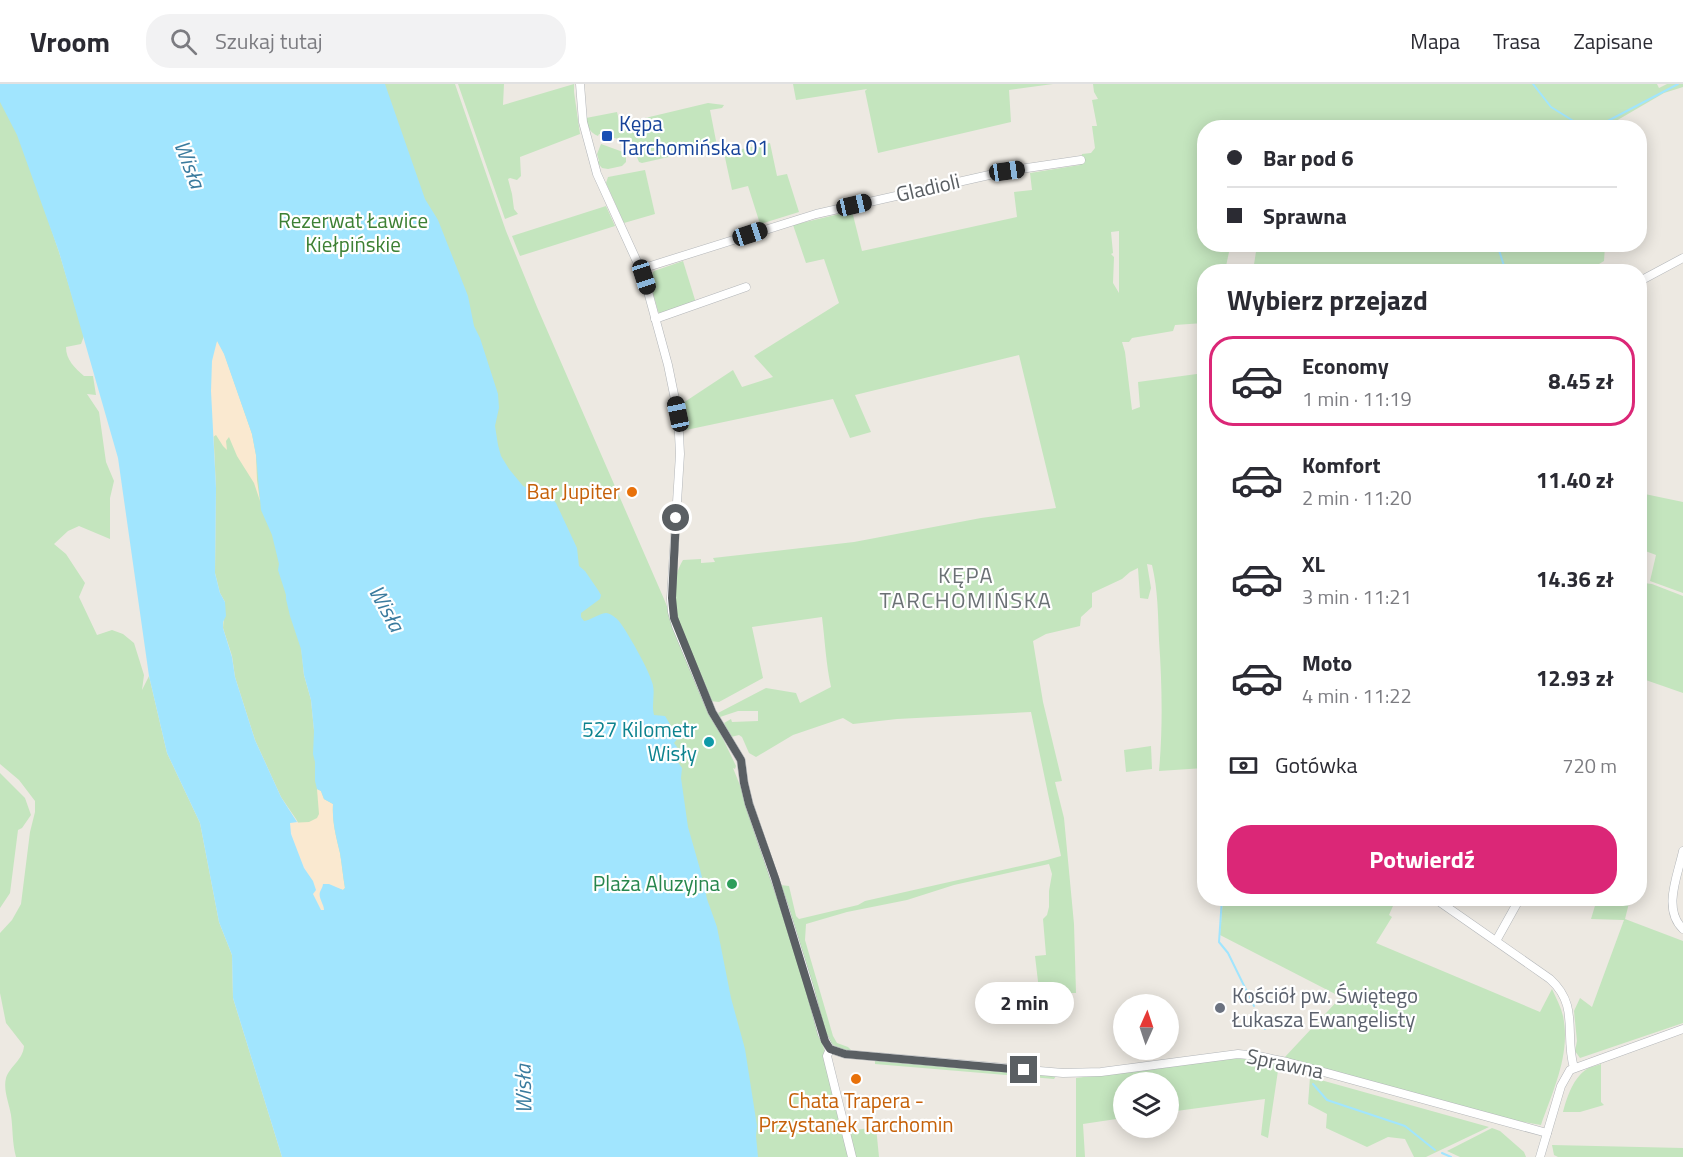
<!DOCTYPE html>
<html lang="pl">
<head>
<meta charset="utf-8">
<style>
  :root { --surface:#fff; --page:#f2f2f3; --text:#2b2b33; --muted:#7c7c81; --line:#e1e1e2; --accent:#db2777 }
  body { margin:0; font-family:"Titillium Web",sans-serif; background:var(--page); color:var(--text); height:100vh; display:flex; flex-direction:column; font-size:22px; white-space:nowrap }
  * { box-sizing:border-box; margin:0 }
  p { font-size:20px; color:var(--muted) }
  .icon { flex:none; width:33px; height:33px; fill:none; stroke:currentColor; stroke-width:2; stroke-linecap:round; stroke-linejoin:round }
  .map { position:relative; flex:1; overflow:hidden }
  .sheet { position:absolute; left:1197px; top:180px; width:450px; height:642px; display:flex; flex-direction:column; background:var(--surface); border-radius:24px; box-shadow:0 3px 15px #0003 }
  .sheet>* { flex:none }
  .guide { position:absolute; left:1197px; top:36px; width:450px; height:132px; border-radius:24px; box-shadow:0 3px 15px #0003; display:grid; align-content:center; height:132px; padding:0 30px; background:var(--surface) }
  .needle { width:39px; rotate:3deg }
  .buttons { position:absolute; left:1113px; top:910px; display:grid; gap:12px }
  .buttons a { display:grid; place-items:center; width:66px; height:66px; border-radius:50%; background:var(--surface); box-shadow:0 3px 15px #0003; font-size:30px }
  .end { position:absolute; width:27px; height:27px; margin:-14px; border:8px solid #5a5f63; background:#fff; box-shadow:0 0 0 3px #fff }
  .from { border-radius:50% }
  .bubble { position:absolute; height:42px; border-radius:21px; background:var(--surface); box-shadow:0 3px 15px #0003; font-size:20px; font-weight:700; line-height:42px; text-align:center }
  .car { position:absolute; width:18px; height:36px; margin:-18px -9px; border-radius:8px; box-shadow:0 0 4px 2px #0007; background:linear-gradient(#222 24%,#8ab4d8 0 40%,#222 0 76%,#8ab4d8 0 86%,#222 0) }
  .guide b { display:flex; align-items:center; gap:21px; height:57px; font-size:22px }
  .guide b+b { border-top:2px solid var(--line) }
  .guide i { width:15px; height:15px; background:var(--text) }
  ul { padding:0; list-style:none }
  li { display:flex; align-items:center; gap:18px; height:90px; margin:0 12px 9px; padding:0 18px; border:3px solid transparent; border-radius:24px }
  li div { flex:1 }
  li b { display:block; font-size:22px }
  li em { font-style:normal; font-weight:700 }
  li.on { border-color:var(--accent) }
  li>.icon { width:54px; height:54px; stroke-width:1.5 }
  h2 { padding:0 30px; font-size:27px; line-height:72px }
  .pay { display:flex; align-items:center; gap:15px; height:66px; padding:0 30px; font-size:22px }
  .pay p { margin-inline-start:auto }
  .primary-button { display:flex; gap:12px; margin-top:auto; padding:12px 30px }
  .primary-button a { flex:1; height:69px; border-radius:24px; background:var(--accent); color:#fff; font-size:24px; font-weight:700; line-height:69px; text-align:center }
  header { display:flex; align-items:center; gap:36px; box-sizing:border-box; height:84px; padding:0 30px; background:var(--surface); border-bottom:2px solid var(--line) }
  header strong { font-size:28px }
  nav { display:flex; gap:33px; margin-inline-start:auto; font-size:21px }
  .search { width:420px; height:54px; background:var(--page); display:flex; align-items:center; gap:15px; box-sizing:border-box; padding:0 21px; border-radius:24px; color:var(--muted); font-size:22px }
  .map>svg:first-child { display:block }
</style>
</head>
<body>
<header>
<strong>Vroom</strong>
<div class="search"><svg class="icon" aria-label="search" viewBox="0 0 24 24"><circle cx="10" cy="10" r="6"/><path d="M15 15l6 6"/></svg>Szukaj tutaj</div>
<nav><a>Mapa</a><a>Trasa</a><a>Zapisane</a></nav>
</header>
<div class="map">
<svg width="1683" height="1073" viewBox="0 0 1683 1073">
  <rect width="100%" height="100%" fill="#ede9e2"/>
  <g fill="#c4e5be" fill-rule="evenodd">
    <path d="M0 0H455L506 147 537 223 664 515 713 634 736 682 735 685 733 684C757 742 776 801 794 861 815 931 835 1002 852 1073H561L325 365 41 115 59 168 84 252 81 260 66 263C66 276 75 284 84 292H93L96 311 87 310 99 328 106 378 114 397 110 414V455L79 442 68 447 54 460 66 470 85 499 79 513 97 551 112 546 123 550 134 559 144 591 142 606 149 592 167 669 200 739 219 838 232 871 233 914 282 1073H16C12 1059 13 1045 11 1031 9 1019 3 1006 6 994 10 982 23 976 24 962L6 939 0 909V849L12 836 21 820 30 748 35 728V717L19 696 0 680Z"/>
    <path d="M458 0H504L503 21 574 0V8L580 50 520 73 521 92 517 96 510 94 508 95 512 110 514 125 518 130 505 135Z"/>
    <path d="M793 0H1053L1009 6 1011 38 878 69 865 7 867 5 796 16Z"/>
    <path d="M1093 0H1657L1659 4 1667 0H1683V3L1664 9 1609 41 1596 43 1204 44V160L1229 161V168L1225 187 1204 188V239L1175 241 1173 247 1132 254 1129 258H1122L1125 268 1132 326 1140 323 1138 298 1204 289V684L1159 687C1163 643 1162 599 1159 556 1158 531 1158 506 1152 481L1147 480 1151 504 1148 515 1140 514 1138 484 1130 488 1122 495 1092 509V523L1081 533 1080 542 1046 550 1033 557 1043 618 1062 697 1055 698 1064 734 1074 840 1076 909H1055L1054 905 1039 906 1035 872 1046 871 1043 835 1047 831 1049 823V807L1052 790 1049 780 954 801 907 816 847 828 806 840 805 856 833 952 837 959 848 963 852 967C835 964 830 962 824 945L780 801 789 802 796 832 799 835 858 821 865 817 1047 776 1061 772 1031 628 897 635 853 640 843 634 793 651 756 673 749 669 742 653 739 651 731 653 724 639 731 635 732 638 758 637V627H738L720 633 718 629 766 604 796 609 800 619 831 603C826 580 825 557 822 533L752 543 763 594 719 618 710 617C698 588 682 557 675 526 671 510 675 489 683 476L701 475V479L715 478 713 474 854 458 981 434 1056 424 1019 271 855 311 871 348 850 354 833 315 686 346 683 319 733 286 742 303 773 293 754 272 839 219 824 175 806 179 793 141 852 127 862 167 1017 133 1014 108 1032 106 1030 89 1080 81 1082 70 1091 69 1095 64 1092 42H1097L1092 16 1098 15 1094 8ZM1119 147V209L1113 199 1114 173 1111 170 1113 169 1111 148Z"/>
    <path d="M708 19 724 21 722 24 710 26 717 62 642 79 639 78 634 66 626 60V57L599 50 598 52C589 48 588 43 586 34L617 28 620 40Z"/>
    <path d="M770 59 777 92 787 90 799 128 760 140 748 102 732 106 724 69Z"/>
    <path d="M601 60 623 68 626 73V78L622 82 608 85 602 84 597 78 599 77 597 70Z"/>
    <path d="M645 86 655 130 624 139 606 99 608 93Z"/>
    <path d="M606 122 615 142 520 172 512 152Z"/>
    <path d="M1257 161 1605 160V161L1604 177 1594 183 1596 187H1248H1253Z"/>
    <path d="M683 177 696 219 660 231 658 227 649 195 654 187Z"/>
    <path d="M216 250 244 309 296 513 304 591 311 616 314 646 377 880 296 735 281 713 255 656 235 593 232 572 223 544 225 518 220 509 215 489 216 404 213 340Z"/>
    <path d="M1640 409 1683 418V509L1650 497 1656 471 1640 465Z"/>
    <path d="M1644 499 1652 500 1683 512V609L1640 594V529Z"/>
    <path d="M1151 662 1152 685 1126 688 1124 666Z"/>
    <path d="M0 689 25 714 31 731 22 744 18 746 10 809 0 824Z"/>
    <path d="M1223 815H1396L1389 831 1392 833 1376 859 1540 928 1552 905C1556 914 1561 923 1563 932 1571 970 1553 1006 1541 1041L1506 1035 1284 974 1341 913 1220 851Z"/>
    <path d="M1597 815H1630L1625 835 1683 857V939L1580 974 1575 967 1577 957 1574 927 1580 914 1592 923 1624 836 1591 835Z"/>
    <path d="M1244 974 1279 980 1268 1054 1261 1051 1265 1015 1169 1028 1168 999H1124L1123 1034 1083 1040 1085 1073H1076V994L1219 975Z"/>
    <path d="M875 975 1056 992 1054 995 875 980Z"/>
    <path d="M1601 980V1018L1604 1021 1580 1028H1563C1567 1013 1573 994 1587 985 1590 983 1596 982 1601 980Z"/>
    <path d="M1310 993 1489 1043 1426 1073H1414L1405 1055 1388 1053 1367 1063 1326 1044 1327 1030 1308 1020Z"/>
    <path d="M876 1043 879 1073H855L849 1047Z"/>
    <path d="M1492 1044 1500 1047 1524 1068 1526 1073H1460L1447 1067Z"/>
    <path d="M1552 1061 1683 1064V1073H1558L1554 1071Z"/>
  </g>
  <g fill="#fae9d0">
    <path d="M217 256 224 269 252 350 256 371 257 396 260 417 254 399 237 372 229 353 226 357 227 366 223 362 216 351 213 353C212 322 206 286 217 256Z"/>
    <path d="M317 705 321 707 324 715 333 720C332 738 336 752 340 769 342 781 343 793 345 804L343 806 323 800 320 809 325 826 321 827 313 810 316 806C306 786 292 762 290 739L309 738 317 734 319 730Z"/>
  </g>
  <path fill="#a1e5fe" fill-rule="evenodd" d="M0 0H385L425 115 438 136 468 212 474 242 480 254 498 310 499 324 495 342 498 361 501 372 509 385 523 402 552 415 556 419 577 464 579 482 585 487 598 506 601 511 600 515 581 529V533L584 537C591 536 598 530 606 529 610 529 615 533 618 536 626 545 649 586 652 598 656 609 651 620 654 631L665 632 673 645 677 646 678 654 674 659 677 663 678 670 675 674 682 684 681 694 688 743 700 785 707 815 717 843 731 914 745 965 757 1042 756 1052 758 1073H282L233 914 232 871 219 838 200 739 167 669 149 592 118 374 59 168 17 51 0 18ZM217 257 224 270 252 350 256 371 261 426 272 451 279 480 278 486 286 511V515L290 532 301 565 304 591 311 616 314 647 313 670 315 678V697L317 705 321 707 324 715 333 720C332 738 336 752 340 769 342 781 343 792 345 804L343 806 329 800H323C323 803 321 805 320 808 318 814 324 820 324 826H321L313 810 316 806 313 797 304 784 291 750 290 739 297 738 281 713 255 656 235 593 232 573 223 544V538L226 532 225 518 220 509 215 489 216 404 211 307 212 277Z"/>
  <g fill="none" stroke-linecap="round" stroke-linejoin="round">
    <g stroke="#a1e5fe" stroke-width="2">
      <path d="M1533 0 1551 23 1583 43 1602 40 1678 0"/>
      <path d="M1497 160 1506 188"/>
      <path d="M1222 814 1219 858 1228 869 1254 922"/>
      <path d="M1256 927 1265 945"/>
      <path d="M1313 1000 1327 1016 1405 1042 1435 1066"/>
      <path d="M1442 1069 1451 1073"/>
    </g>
    <defs>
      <g id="minor">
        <path d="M580 0 583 38 597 90 644 193 668 281 678 330 680 370 671 515 672 528 676 542 712 628 741 676 744 699 749 720 784 822 809 902 822 950 830 965 845 970 1063 989 1101 988 1238 970 1258 972 1287 978 1547 1049"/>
        <path d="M641 185 816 130 1007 87 1081 76"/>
        <path d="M1640 197 1683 174"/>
        <path d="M655 235 746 203"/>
        <path d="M1683 767C1678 791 1662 825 1683 845"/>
        <path d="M1434 814 1550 895C1580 922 1564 950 1574 984"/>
        <path d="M1496 857 1520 814"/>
        <path d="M830 965 827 972 852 1073"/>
        <path d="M1540 1073 1561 1002 1570 986 1683 945"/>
      </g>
    </defs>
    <use href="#minor" stroke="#b3b6b9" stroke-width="9"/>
    <use href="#minor" stroke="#fff" stroke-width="8"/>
  </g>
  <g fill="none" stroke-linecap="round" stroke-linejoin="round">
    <path stroke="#5a5f63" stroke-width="8" d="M676 434 672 514 674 534 712 628 741 676 744 699 749 720 775 794 825 957 830 965 845 970 1024 986"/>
  </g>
  <rect fill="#1a4fb4" stroke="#fff" stroke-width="2" x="601" y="46" width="12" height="12" rx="3"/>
  <g fill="#e8710a" stroke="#fff" stroke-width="2">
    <circle cx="632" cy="408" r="6"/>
    <circle cx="856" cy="995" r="6"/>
  </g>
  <circle fill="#0f9aa8" stroke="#fff" stroke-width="2" cx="709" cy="658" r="6"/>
  <circle fill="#2e9e5b" stroke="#fff" stroke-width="2" cx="732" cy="800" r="6"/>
  <circle fill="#6b7280" stroke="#fff" stroke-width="2" cx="1220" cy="924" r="6"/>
  <g text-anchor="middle" stroke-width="4.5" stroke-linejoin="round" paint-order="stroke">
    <g font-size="21" fill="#164399" stroke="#fff" text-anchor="start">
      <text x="619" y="47">Kępa<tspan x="619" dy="24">Tarchomińska 01</tspan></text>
    </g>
    <g font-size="21" fill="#5a5f63" stroke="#fff">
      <text transform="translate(928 104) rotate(-13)" y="7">Gladioli</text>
      <text transform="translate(1285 980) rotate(12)" y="7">Sprawna</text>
    </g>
    <g font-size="21" fill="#3d8034" stroke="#fff">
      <text x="353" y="144">Rezerwat Ławice<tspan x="353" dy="24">Kiełpińskie</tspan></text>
    </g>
    <g font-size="21" fill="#c56008" stroke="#fff" text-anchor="end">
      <text x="620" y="415">Bar Jupiter</text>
      <text x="856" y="1024" text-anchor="middle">Chata Trapera -<tspan x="856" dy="24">Przystanek Tarchomin</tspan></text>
    </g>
    <g font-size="21" fill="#0d838f" stroke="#fff" text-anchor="end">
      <text x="697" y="653">527 Kilometr<tspan x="697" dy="24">Wisły</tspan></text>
    </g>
    <g font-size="21" fill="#27864d" stroke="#fff" text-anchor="end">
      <text x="720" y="807">Plaża Aluzyjna</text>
    </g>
    <g font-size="21" fill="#5b616d" stroke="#fff" text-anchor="start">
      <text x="1232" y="919">Kościół pw. Świętego<tspan x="1232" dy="24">Łukasza Ewangelisty</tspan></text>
    </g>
    <g font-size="22" font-style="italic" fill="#3a7b9e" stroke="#fff">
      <text transform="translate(190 80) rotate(69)" y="8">Wisła</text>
      <text transform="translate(387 524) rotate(61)" y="8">Wisła</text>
      <text transform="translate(523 1005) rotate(-91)" y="8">Wisła</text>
    </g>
    <g font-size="22" letter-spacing="1.5" fill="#6b7175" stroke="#fff">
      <text x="966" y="499">KĘPA<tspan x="966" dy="25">TARCHOMIŃSKA</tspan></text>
    </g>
  </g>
</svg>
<div class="buttons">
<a><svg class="needle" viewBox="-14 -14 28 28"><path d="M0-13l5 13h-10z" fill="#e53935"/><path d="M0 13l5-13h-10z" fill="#7c7c81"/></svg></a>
<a><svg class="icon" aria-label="layers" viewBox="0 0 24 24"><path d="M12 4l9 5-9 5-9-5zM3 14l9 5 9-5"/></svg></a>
</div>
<i class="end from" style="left:676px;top:434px"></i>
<i class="end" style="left:1024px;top:986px"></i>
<div class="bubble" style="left:975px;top:898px;width:99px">2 min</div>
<i class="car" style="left:1007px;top:87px;rotate:82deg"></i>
<i class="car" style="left:854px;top:121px;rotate:77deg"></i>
<i class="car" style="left:750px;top:150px;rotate:72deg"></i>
<i class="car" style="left:644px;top:193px;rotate:162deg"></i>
<i class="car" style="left:678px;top:330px;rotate:348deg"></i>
<div class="guide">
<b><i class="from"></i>Bar pod 6</b>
<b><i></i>Sprawna</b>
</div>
<section class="sheet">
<h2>Wybierz przejazd</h2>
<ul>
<li class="on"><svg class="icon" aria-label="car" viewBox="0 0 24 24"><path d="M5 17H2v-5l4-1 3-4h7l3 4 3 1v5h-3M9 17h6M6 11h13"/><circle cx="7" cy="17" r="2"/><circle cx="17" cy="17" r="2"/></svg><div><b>Economy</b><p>1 min · 11:19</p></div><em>8.45 zł</em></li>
<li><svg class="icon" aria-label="car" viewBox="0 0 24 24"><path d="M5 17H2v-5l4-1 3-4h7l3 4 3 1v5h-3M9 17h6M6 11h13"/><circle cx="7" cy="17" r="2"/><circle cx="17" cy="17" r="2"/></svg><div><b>Komfort</b><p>2 min · 11:20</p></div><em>11.40 zł</em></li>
<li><svg class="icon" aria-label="car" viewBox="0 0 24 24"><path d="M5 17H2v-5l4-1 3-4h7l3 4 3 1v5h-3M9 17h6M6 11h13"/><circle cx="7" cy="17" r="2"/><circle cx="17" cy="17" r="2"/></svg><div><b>XL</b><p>3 min · 11:21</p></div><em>14.36 zł</em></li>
<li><svg class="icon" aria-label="car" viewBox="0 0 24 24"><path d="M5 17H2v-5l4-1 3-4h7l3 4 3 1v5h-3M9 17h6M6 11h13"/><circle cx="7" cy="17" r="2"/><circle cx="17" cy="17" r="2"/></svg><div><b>Moto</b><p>4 min · 11:22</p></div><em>12.93 zł</em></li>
</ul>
<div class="pay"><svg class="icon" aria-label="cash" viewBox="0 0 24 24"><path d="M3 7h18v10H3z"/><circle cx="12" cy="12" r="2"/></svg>Gotówka<p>720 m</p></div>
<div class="primary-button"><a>Potwierdź</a></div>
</section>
</div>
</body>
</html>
